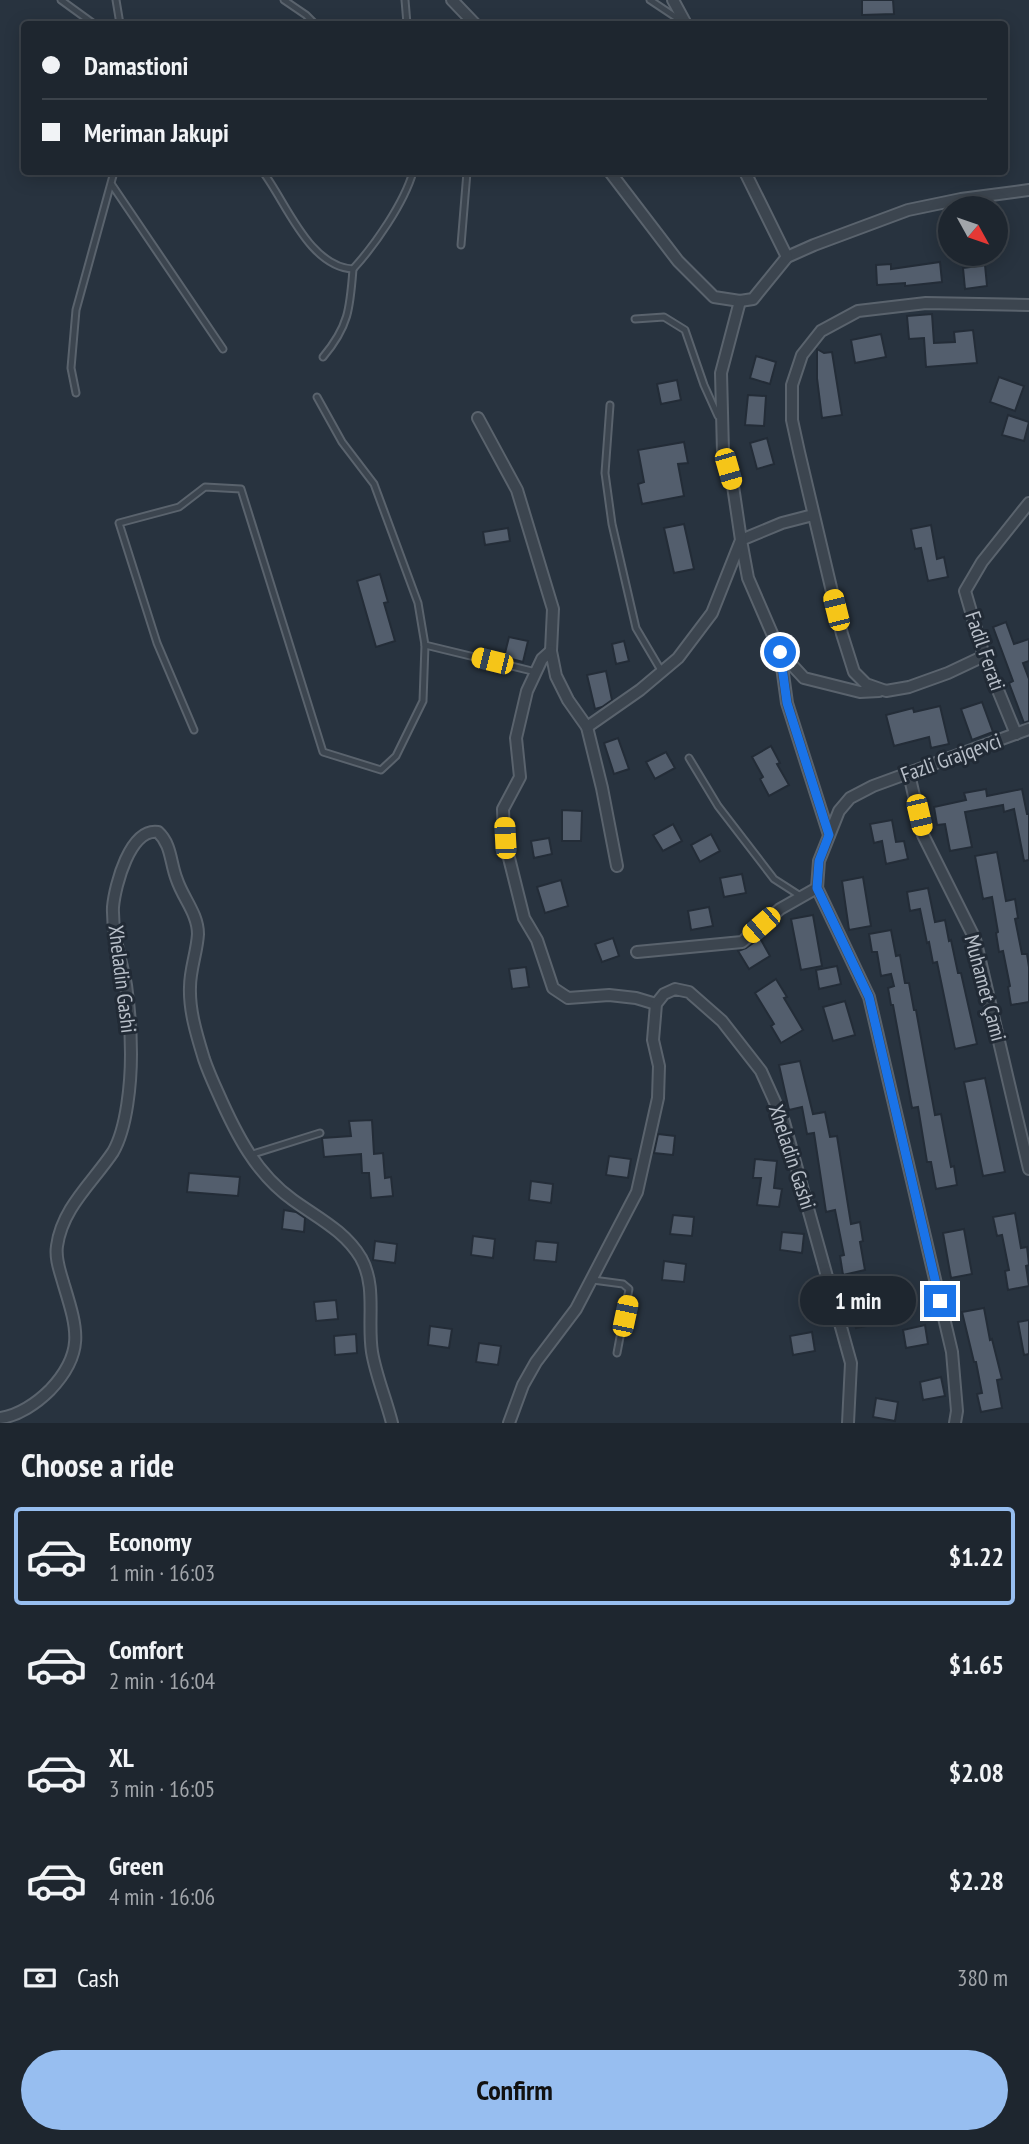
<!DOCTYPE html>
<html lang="en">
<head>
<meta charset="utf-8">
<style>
  :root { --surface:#1e262f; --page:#2b323b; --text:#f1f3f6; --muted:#a1a5aa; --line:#3c434b; --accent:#97bef0 }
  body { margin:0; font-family:"PT Sans Narrow",sans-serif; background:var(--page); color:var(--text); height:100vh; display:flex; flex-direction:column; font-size:26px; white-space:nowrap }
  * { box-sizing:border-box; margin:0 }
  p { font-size:23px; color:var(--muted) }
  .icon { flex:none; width:38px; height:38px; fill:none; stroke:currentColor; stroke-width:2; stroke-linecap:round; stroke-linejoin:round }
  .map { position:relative; height:1423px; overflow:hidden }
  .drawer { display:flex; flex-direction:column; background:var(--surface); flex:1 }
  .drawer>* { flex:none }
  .hud { position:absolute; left:21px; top:21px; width:987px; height:154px; border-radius:7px; box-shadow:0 4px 18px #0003,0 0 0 2px var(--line); display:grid; align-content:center; height:154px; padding:0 21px; background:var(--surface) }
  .needle { width:46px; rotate:130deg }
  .buttons { position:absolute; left:938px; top:196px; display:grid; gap:14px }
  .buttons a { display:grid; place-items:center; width:70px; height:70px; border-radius:50%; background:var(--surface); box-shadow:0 4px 18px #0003,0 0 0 2px var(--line); font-size:35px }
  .end { position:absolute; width:32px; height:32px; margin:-16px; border:9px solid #1a73e8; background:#fff; box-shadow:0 0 0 4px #fff }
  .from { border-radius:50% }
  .bubble { position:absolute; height:49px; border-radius:24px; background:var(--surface); box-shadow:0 4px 18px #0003,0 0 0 2px var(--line); font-size:23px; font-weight:800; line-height:49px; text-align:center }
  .car { position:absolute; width:21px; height:42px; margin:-21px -10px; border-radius:9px; box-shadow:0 0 5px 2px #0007; background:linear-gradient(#f5c518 24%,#345 0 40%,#f5c518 0 76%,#345 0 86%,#f5c518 0) }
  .hud b { display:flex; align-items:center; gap:24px; height:66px; font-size:26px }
  .hud b+b { border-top:2px solid var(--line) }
  .hud i { width:18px; height:18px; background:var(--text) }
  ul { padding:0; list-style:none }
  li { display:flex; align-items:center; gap:21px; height:98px; margin:0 14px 10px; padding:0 7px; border:4px solid transparent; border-radius:7px }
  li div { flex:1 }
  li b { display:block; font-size:26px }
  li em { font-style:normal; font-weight:800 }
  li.selected { border-color:var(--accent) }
  li>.icon { width:63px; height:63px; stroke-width:1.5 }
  h2 { padding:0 21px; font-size:32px; line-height:84px }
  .pay { display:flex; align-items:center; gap:18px; height:77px; padding:0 21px; font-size:26px }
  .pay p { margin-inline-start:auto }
  .button { display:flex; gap:14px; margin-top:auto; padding:14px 21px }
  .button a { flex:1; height:80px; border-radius:42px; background:var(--accent); color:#111; font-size:28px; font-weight:800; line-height:80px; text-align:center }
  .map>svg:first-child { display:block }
</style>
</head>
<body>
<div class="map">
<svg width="1029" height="1423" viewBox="0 0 1029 1423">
  <rect width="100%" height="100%" fill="#28333f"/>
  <g fill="#535e6d" stroke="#232c37" stroke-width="2">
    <path d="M862 0H893L894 14 862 15Z"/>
    <path d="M940 262 942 282 905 286V283L877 285 876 265 891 264V269Z"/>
    <path d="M985 265 987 286 965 289 963 268Z"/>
    <path d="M932 314 934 343 955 342 954 332 973 330 977 363 926 367 924 338 909 339 907 316Z"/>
    <path d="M881 334 886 357 855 363 851 340Z"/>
    <path d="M817 349 824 353 832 352 842 415 822 418 817 378Z"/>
    <path d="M756 356 776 362 770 384 750 378Z"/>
    <path d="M999 377 1024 386 1015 411 990 402Z"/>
    <path d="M677 380 681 400 661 404 657 384Z"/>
    <path d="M748 395 766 396 764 426 745 425Z"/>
    <path d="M1008 415 1029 422 1024 441 1002 435Z"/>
    <path d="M767 438 774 464 757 469 750 443Z"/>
    <path d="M684 442 688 463 678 464 684 496 642 504 638 484 644 482 638 450Z"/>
    <path d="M684 524 694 569 674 573 664 528Z"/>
    <path d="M931 525 937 559 944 557 948 577 928 581 921 548 915 549 911 529Z"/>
    <path d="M508 528 510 541 485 545 483 532Z"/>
    <path d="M380 574 388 602 384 603 395 641 376 647 357 581Z"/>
    <path d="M1006 622 1014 644 1029 639V661L1023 663 1029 679V721L1024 723 1009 683 1013 681 993 627Z"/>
    <path d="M509 637 528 641 523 662 504 657Z"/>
    <path d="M624 641 629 661 616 664 612 644Z"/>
    <path d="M606 671 612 700 602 707 595 709 587 675Z"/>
    <path d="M982 702 993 732 972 740 961 709Z"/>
    <path d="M940 706 949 744 931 748 929 737 894 746 886 715 913 708 914 712Z"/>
    <path d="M618 738 629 769 614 774 604 743Z"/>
    <path d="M771 746 780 763 777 764 789 785 769 796 760 779 763 777 752 757Z"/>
    <path d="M666 752 675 768 655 779 646 762Z"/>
    <path d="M986 789 987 796 1022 789 1027 814H1029V860L1024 861 1014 809 1004 812 1003 805 965 812 972 847 950 851 945 824 937 825 934 807 966 800 964 793Z"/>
    <path d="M562 810 582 811 581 841H562Z"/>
    <path d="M892 820 896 842 904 841 908 859 886 864 882 841 874 843 870 824Z"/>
    <path d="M673 824 682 841 663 851 653 835Z"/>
    <path d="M711 834 720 851 700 862 691 845Z"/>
    <path d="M549 838 552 854 534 858 531 841Z"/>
    <path d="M997 852 1006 901 1015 899 1018 918 1015 919 1022 954H1027L1029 967V1002L1011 1005 1008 987 1010 986 1003 951 999 952 996 933 998 932 992 897 983 899 975 856Z"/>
    <path d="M742 874 746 893 724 897 720 878Z"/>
    <path d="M863 877 871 926 849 930 842 881Z"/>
    <path d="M561 880 568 906 545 913 537 887Z"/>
    <path d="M928 888 935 922 945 920 949 941 951 940 958 973H961L977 1044 955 1049 937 962 933 963 929 942 927 943 920 909 910 911 907 892Z"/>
    <path d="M709 907 713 926 691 930 688 911Z"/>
    <path d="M813 915 822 966 801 970 791 919Z"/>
    <path d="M891 930 896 956 900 955 905 983H909L914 1010H916L935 1115 941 1114 951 1167 954 1166 957 1185 936 1189 931 1162H927L918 1107 912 1108 893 1005H891L888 988 894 986 891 974 881 976 877 952H872L869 934Z"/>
    <path d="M613 938 619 956 602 962 595 944Z"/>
    <path d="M760 938 770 956 749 969 738 951 746 948Z"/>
    <path d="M837 966 841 984 819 989 816 970Z"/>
    <path d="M526 967 529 987 512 989 509 969Z"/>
    <path d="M776 979 787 997 784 998 803 1030 781 1043 771 1026 774 1024 755 993Z"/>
    <path d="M845 1001 855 1035 833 1041 823 1007Z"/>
    <path d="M800 1061 813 1114 825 1112 830 1137 837 1136 851 1224 860 1222 863 1241 860 1242 865 1270 843 1275 840 1256 844 1255 835 1210 826 1212 814 1133 807 1134 802 1107 789 1110 779 1065Z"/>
    <path d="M985 1078 1005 1172 983 1176 964 1082Z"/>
    <path d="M372 1120 374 1154 383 1153 385 1178 391 1177 393 1196 371 1198 369 1173H362L361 1154 324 1157 322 1138 351 1136 349 1121Z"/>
    <path d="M658 1134 675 1136 673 1155 654 1153Z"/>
    <path d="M609 1156 631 1159 628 1178 606 1175Z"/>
    <path d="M755 1159 777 1161 774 1188 782 1189 779 1207 757 1205 761 1178H753Z"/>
    <path d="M189 1173 240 1177 238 1196 187 1192Z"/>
    <path d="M531 1181 553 1184 551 1203 529 1200Z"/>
    <path d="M284 1210 296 1212 305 1218 304 1232 282 1229Z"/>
    <path d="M1015 1213 1021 1248 1027 1247 1029 1265 1026 1266 1029 1286 1008 1290 1005 1271 1009 1270 1002 1235 997 1236 993 1217Z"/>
    <path d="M673 1215 694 1217 692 1236 670 1234Z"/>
    <path d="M964 1229 972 1274 951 1278 943 1233Z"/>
    <path d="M782 1232 804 1234 802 1253 780 1250Z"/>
    <path d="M473 1236 495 1239 493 1258 471 1255Z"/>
    <path d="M375 1241 397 1244 395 1263 373 1260Z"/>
    <path d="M536 1241 558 1243 556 1262 534 1260Z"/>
    <path d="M664 1261 686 1264 684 1282 662 1280Z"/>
    <path d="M336 1300 338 1319 316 1321 314 1302Z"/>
    <path d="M874 1306 877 1324 856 1328 852 1310Z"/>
    <path d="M984 1308 990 1340 992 1339 1002 1379 997 1380 1002 1408 981 1412 977 1394 982 1393 976 1362H974L962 1312Z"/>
    <path d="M1029 1320V1354L1024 1355 1018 1322Z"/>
    <path d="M925 1325 928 1344 906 1348 903 1330Z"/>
    <path d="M430 1326 452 1329 449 1348 428 1345Z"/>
    <path d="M812 1332 815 1351 793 1355 790 1336Z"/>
    <path d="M356 1334 357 1353 335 1355 334 1336Z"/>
    <path d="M479 1343 501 1346 498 1365 476 1362Z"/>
    <path d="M941 1377 945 1396 923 1400 920 1382Z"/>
    <path d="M876 1398 898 1402 895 1421 873 1417Z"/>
  </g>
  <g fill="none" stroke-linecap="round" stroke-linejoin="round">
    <defs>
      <g id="lane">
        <path d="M61 0 94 24"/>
        <path d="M116 0 120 24"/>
        <path d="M284 0 306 15 315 24"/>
        <path d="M405 0 407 24"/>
        <path d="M650 0 683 22"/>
        <path d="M263 172C286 202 309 267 353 269 375 245 404 203 413 172"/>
        <path d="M112 185 223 349"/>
        <path d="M461 245 467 172"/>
        <path d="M635 319 664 317 685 330 704 385 718 416"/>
        <path d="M323 357C349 326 350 308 353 269"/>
        <path d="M76 393 71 368 76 310 114 172"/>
        <path d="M317 397 342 442 374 484 418 603 425 645 536 672"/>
        <path d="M610 405 605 473 612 524 636 628 662 672"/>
        <path d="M194 730 157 643 119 523 179 507 205 487 241 489 323 752 381 770 396 756 423 701 425 645"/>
        <path d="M689 758 718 806 774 879 802 897"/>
        <path d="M250 1155 320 1133"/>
        <path d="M593 1280 623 1284 629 1289 617 1353"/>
      </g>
      <g id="street">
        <path d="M452 0 475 24"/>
        <path d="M673 0 686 24"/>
        <path d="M610 172 678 261 714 297 740 301 753 299 787 257 814 245 908 210 961 199 1029 190"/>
        <path d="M745 172 787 257"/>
        <path d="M478 418 517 490 553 609 551 651 556 676 568 700 587 727 602 788 617 866"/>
        <path d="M813 515 782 523 741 540 748 578 780 652 787 703 829 835"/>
        <path d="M551 651 542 659 527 691 516 738 520 777 503 809 504 838 524 918 537 940 553 988 568 998 609 995 636 998 656 1004"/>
        <path d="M780 652 804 678 860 692 879 691"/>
        <path d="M984 656 948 673 909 687 886 691 866 684 854 672 842 634 799 452 792 420V385L802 355 821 331 858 311 926 303 1029 305"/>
        <path d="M587 727 640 690 678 658 712 613 741 540 733 486 723 452 721 373 740 301"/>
        <path d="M1016 734 984 656 965 591 982 562 1029 503"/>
        <path d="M909 774 923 835 975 939 1029 1169"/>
        <path d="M637 952 742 942 780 909 817 888"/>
        <path d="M0 1418C18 1416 37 1403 50 1390 86 1352 77 1328 63 1282 60 1271 55 1259 57 1246 62 1208 93 1182 113 1152 127 1128 131 1082 131 1054 131 1032 129 1007 126 985 121 960 112 933 113 907 115 885 130 828 158 832 172 845 170 863 177 880 183 898 198 914 198 934 197 952 190 969 190 987 189 1011 197 1036 204 1059 208 1071 213 1082 218 1093 236 1134 256 1174 293 1200 318 1218 345 1231 361 1258 377 1287 367 1320 372 1352 376 1376 386 1399 392 1423"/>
        <path d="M509 1423 523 1385 536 1362 576 1309 637 1192 658 1098 659 1066 653 1040 656 1004 664 994 675 989 689 992 722 1021 761 1071 784 1122 851 1363 848 1423"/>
        <path d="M955 1423 957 1411 952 1352 869 997 817 888 819 861 839 811 850 798 873 786 1029 729"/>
      </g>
    </defs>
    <use href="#lane" stroke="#5a636d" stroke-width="9"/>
    <use href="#street" stroke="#5a636d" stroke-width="14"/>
    <use href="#lane" stroke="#3c454f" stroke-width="5"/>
    <use href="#street" stroke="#3c454f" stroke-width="10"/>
  </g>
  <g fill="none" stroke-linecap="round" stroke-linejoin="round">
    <path stroke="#1a73e8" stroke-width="9" d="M780 652 787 703 829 835 819 861 817 888 869 997 940 1301"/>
  </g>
  <g text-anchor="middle" stroke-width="6" stroke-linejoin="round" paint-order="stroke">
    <g font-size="21" fill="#b9c0ca" stroke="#212a35">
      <text transform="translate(985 651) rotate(71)" y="7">Fadil Ferati</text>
      <text transform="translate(951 758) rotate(-20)" y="7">Fazli Grajqevci</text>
      <text transform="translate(122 979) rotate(83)" y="7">Xheladin Gashi</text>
      <text transform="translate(985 988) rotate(75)" y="7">Muhamet Çami</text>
      <text transform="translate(792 1157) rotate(72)" y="7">Xheladin Gashi</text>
    </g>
  </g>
</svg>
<div class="buttons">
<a><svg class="needle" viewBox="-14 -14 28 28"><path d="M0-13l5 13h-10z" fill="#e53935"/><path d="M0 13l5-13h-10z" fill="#a1a5aa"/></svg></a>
</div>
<i class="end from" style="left:780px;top:652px"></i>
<i class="end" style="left:940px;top:1301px"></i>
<div class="bubble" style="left:800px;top:1276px;width:116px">1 min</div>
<i class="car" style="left:728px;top:469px;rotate:164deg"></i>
<i class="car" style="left:836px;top:610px;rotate:346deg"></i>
<i class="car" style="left:492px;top:661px;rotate:284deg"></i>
<i class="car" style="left:919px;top:815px;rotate:167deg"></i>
<i class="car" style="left:505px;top:838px;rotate:357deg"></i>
<i class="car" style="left:761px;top:925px;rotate:229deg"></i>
<i class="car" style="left:625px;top:1316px;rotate:12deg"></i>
<div class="hud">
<b><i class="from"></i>Damastioni</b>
<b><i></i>Meriman Jakupi</b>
</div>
</div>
<section class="drawer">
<h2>Choose a ride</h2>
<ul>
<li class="selected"><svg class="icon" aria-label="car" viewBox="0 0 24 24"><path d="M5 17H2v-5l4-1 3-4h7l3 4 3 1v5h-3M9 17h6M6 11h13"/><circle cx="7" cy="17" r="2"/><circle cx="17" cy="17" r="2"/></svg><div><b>Economy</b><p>1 min · 16:03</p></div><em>$1.22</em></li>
<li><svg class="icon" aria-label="car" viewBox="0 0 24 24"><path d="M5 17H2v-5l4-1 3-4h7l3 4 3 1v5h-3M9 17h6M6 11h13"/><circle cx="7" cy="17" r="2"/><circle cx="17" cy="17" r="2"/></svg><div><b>Comfort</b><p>2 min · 16:04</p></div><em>$1.65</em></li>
<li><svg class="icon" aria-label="car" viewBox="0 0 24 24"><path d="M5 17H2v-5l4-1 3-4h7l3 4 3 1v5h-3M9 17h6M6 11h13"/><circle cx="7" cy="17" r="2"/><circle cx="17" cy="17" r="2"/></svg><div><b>XL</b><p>3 min · 16:05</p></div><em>$2.08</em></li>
<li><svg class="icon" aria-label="car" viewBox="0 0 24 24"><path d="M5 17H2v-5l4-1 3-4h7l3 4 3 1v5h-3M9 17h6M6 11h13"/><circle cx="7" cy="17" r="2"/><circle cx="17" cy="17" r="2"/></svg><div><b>Green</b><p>4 min · 16:06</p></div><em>$2.28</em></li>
</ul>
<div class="pay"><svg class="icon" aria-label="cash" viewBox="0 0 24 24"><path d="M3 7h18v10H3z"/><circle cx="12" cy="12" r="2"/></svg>Cash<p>380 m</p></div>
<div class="button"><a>Confirm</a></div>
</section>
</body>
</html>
